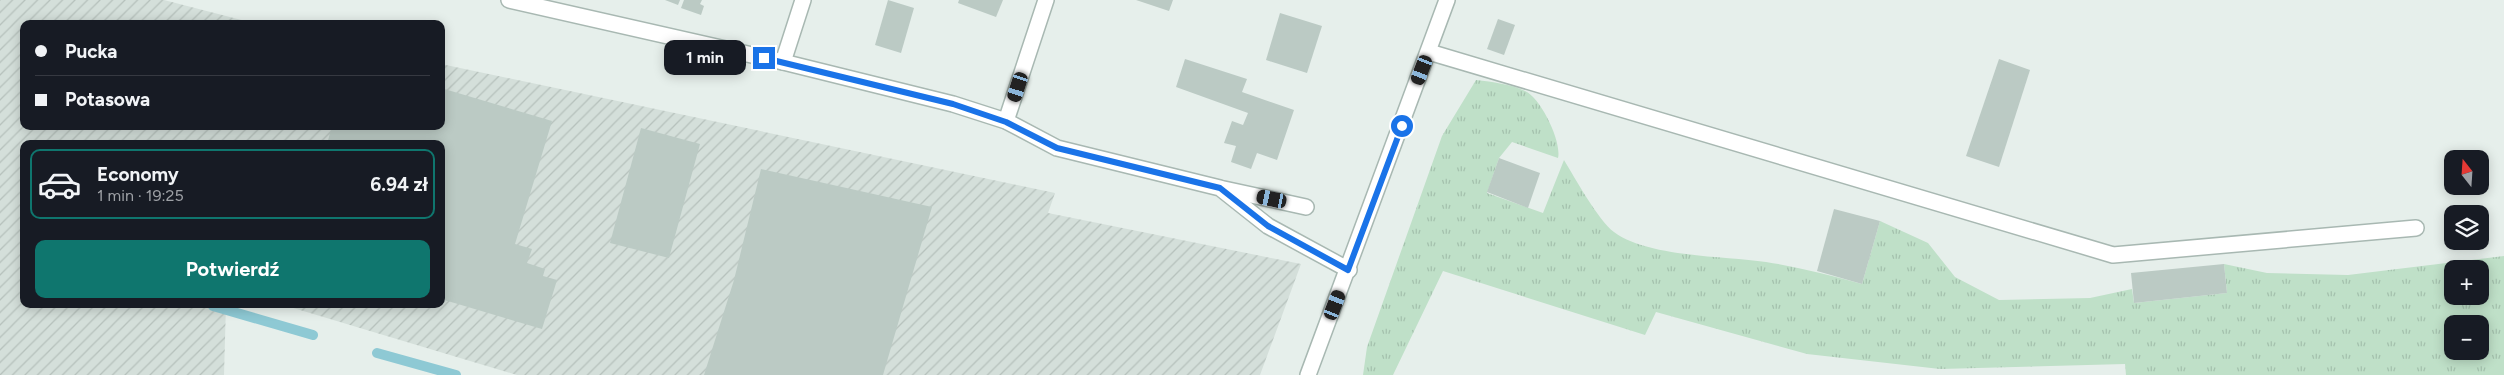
<!DOCTYPE html>
<html lang="pl">
<head>
<meta charset="utf-8">
<style>
  :root { --surface:#171b24; --page:#20242c; --text:#f1f3f6; --muted:#9ea1a6; --line:#363941; --accent:#0f766e }
  body { margin:0; font-family:Figtree,sans-serif; background:var(--page); color:var(--text); height:100vh; display:flex; flex-direction:column; font-size:19px; white-space:nowrap }
  * { box-sizing:border-box; margin:0 }
  p { font-size:16px; color:var(--muted) }
  .icon { flex:none; width:28px; height:28px; fill:none; stroke:currentColor; stroke-width:2; stroke-linecap:round; stroke-linejoin:round }
  .map { position:relative; flex:1; overflow:hidden }
  .side { position:absolute; left:20px; top:140px; width:425px; height:168px; display:flex; flex-direction:column; background:var(--surface); border-radius:10px; box-shadow:0 2px 12px #0003 }
  .side>* { flex:none }
  .hud { position:absolute; left:20px; top:20px; width:425px; height:110px; border-radius:10px; box-shadow:0 2px 12px #0003; display:grid; align-content:center; height:110px; padding:0 15px; background:var(--surface) }
  .needle { width:32px; rotate:343deg }
  .tools { position:absolute; left:2444px; top:150px; display:grid; gap:10px }
  .tools a { display:grid; place-items:center; width:45px; height:45px; border-radius:10px; background:var(--surface); box-shadow:0 2px 12px #0003; font-size:25px }
  .end { position:absolute; width:22px; height:22px; margin:-11px; border:6px solid #1a73e8; background:#fff; box-shadow:0 0 0 2px #fff }
  .from { border-radius:50% }
  .bubble { position:absolute; height:35px; border-radius:10px; background:var(--surface); box-shadow:0 2px 12px #0003; font-size:16px; font-weight:700; line-height:35px; text-align:center }
  .car { position:absolute; width:15px; height:30px; margin:-15px -8px; border-radius:6px; box-shadow:0 0 4px 1px #0007; background:linear-gradient(#222 24%,#8ab4d8 0 40%,#222 0 76%,#8ab4d8 0 86%,#222 0) }
  .hud b { display:flex; align-items:center; gap:18px; height:48px; font-size:19px }
  .hud b+b { border-top:1px solid var(--line) }
  .hud i { width:12px; height:12px; background:var(--text) }
  ul { padding:9px 0 0; list-style:none }
  li { display:flex; align-items:center; gap:15px; height:70px; margin:0 10px 8px; padding:0 5px; border:2px solid transparent; border-radius:10px }
  li div { flex:1 }
  li b { display:block; font-size:19px }
  li em { font-style:normal; font-weight:700 }
  li.current { border-color:var(--accent) }
  li>.icon { width:45px; height:45px; stroke-width:1.5 }
  .button { display:flex; gap:10px; margin-top:auto; padding:10px 15px }
  .button a { flex:1; height:58px; border-radius:10px; background:var(--accent); color:#fff; font-size:20px; font-weight:700; line-height:58px; text-align:center }
  .map>svg:first-child { display:block }
</style>
</head>
<body>
<div class="map">
<svg width="2504" height="375" viewBox="0 0 2504 375">
  <defs>
    <pattern id="industrial-furrows" width="10" height="10" patternUnits="userSpaceOnUse" patternTransform="scale(1.25)"><rect width="10" height="10" fill="#d4dfda"/><path d="M-1 1l2-2M0 10L10 0M9 11l2-2" fill="none" stroke="#b6c1bc"/></pattern>
    <pattern id="grass-tufts" width="24" height="20" patternUnits="userSpaceOnUse" patternTransform="scale(1.25)"><rect width="24" height="20" fill="#bfe0c8"/><path d="M3 7l-1-3M5 7V3M7 7l1-3M15 17l-1-3M17 17v-4M19 17l1-3" fill="none" stroke="#a4c1ad"/></pattern>
  </defs>
  <rect width="100%" height="100%" fill="#e6efeb"/>
  <path fill="url(#industrial-furrows)" d="M0 0H164L257 24H24V126H441V64L1055 193 1048 213 1301 264 1260 375H517L280 304H441V144H24V304H226L224 375H0Z"/>
  <path fill="url(#grass-tufts)" fill-rule="evenodd" d="M1476 80C1493 82 1510 84 1525 91 1541 98 1562 142 1558 158L1512 142 1499 158 1487 193 1543 213 1564 160C1575 178 1598 220 1614 232 1647 257 1724 256 1766 262 1798 267 1830 275 1862 284L1880 221 1928 243 1955 277 1999 300 2090 298 2132 289 2134 303 2227 293 2224 264 2267 273 2348 275 2504 256V375H2126L2125 364 1940 369 1807 354 1656 312 1645 335 1443 271 1393 375H1363L1367 347 1442 136ZM2452 269H2480V296H2452ZM2452 324H2480V351H2452Z"/>
  <g fill="none" stroke-linecap="round" stroke-linejoin="round">
    <g stroke="#8ec9d4" stroke-width="10">
      <path d="M213 306 313 335"/>
      <path d="M377 353 456 375"/>
    </g>
  </g>
  <g fill="#bbcac4">
    <path d="M665 0H680L678 5Z"/>
    <path d="M684 0H702L700 4 704 6 701 15 681 8Z"/>
    <path d="M888 0 914 8 901 53 875 45Z"/>
    <path d="M959 0H1003L996 17 958 3Z"/>
    <path d="M1136 0H1173L1169 11Z"/>
    <path d="M1280 13 1322 26 1307 73 1266 60Z"/>
    <path d="M1498 19 1515 25 1504 55 1487 49Z"/>
    <path d="M1185 59 1247 79 1242 92 1294 110 1277 160 1257 153 1251 169 1231 162 1236 146 1224 143 1232 121 1243 125 1248 113 1176 87Z"/>
    <path d="M1999 59 2030 70 1999 167 1966 156Z"/>
    <path d="M441 88 552 121 515 244 532 249 527 263 545 269 543 276 557 280 542 329 441 299V144H327L332 126H441Z"/>
    <path d="M641 128 700 144 669 258 610 243Z"/>
    <path d="M1499 158 1540 173 1528 208 1487 192Z"/>
    <path d="M761 169 932 207 883 375H704L734 280Z"/>
    <path d="M1834 209 1880 221 1862 284 1817 271Z"/>
    <path d="M2224 264 2227 293 2134 303 2131 273Z"/>
  </g>
  <g fill="none" stroke-linecap="round" stroke-linejoin="round">
    <defs>
      <g id="minor">
        <path d="M509 0 783 62 953 104 1006 121 1057 148 1220 188 1268 226 1349 270"/>
        <path d="M1429 52 2113 255 2416 228"/>
        <path d="M783 62 803 0"/>
        <path d="M1006 121 1046 0"/>
        <path d="M1224 189 1306 207"/>
        <path d="M1308 375 1447 0"/>
      </g>
    </defs>
    <use href="#minor" stroke="#a8b8b2" stroke-width="18"/>
    <use href="#minor" stroke="#fff" stroke-width="15"/>
  </g>
  <g fill="none" stroke-linecap="round" stroke-linejoin="round">
    <path stroke="#1a73e8" stroke-width="6" d="M764 58 953 104 1006 122 1057 148 1220 188 1268 226 1348 270 1402 126"/>
  </g>
</svg>
<div class="tools">
<a><svg class="needle" viewBox="-14 -14 28 28"><path d="M0-13l5 13h-10z" fill="#e53935"/><path d="M0 13l5-13h-10z" fill="#9ea1a6"/></svg></a>
<a><svg class="icon" aria-label="layers" viewBox="0 0 24 24"><path d="M12 4l9 5-9 5-9-5zM3 14l9 5 9-5"/></svg></a>
<a>+</a>
<a>−</a>
</div>
<i class="end from" style="left:1402px;top:126px"></i>
<i class="end" style="left:764px;top:58px"></i>
<div class="bubble" style="left:664px;top:40px;width:82px">1 min</div>
<i class="car" style="left:1422px;top:70px;rotate:201deg"></i>
<i class="car" style="left:1018px;top:87px;rotate:198deg"></i>
<i class="car" style="left:1272px;top:199px;rotate:282deg"></i>
<i class="car" style="left:1335px;top:305px;rotate:21deg"></i>
<div class="hud">
<b><i class="from"></i>Pucka</b>
<b><i></i>Potasowa</b>
</div>
<section class="side">
<ul>
<li class="current"><svg class="icon" aria-label="car" viewBox="0 0 24 24"><path d="M5 17H2v-5l4-1 3-4h7l3 4 3 1v5h-3M9 17h6M6 11h13"/><circle cx="7" cy="17" r="2"/><circle cx="17" cy="17" r="2"/></svg><div><b>Economy</b><p>1 min · 19:25</p></div><em>6.94 zł</em></li>
</ul>
<div class="button"><a>Potwierdź</a></div>
</section>
</div>
</body>
</html>
